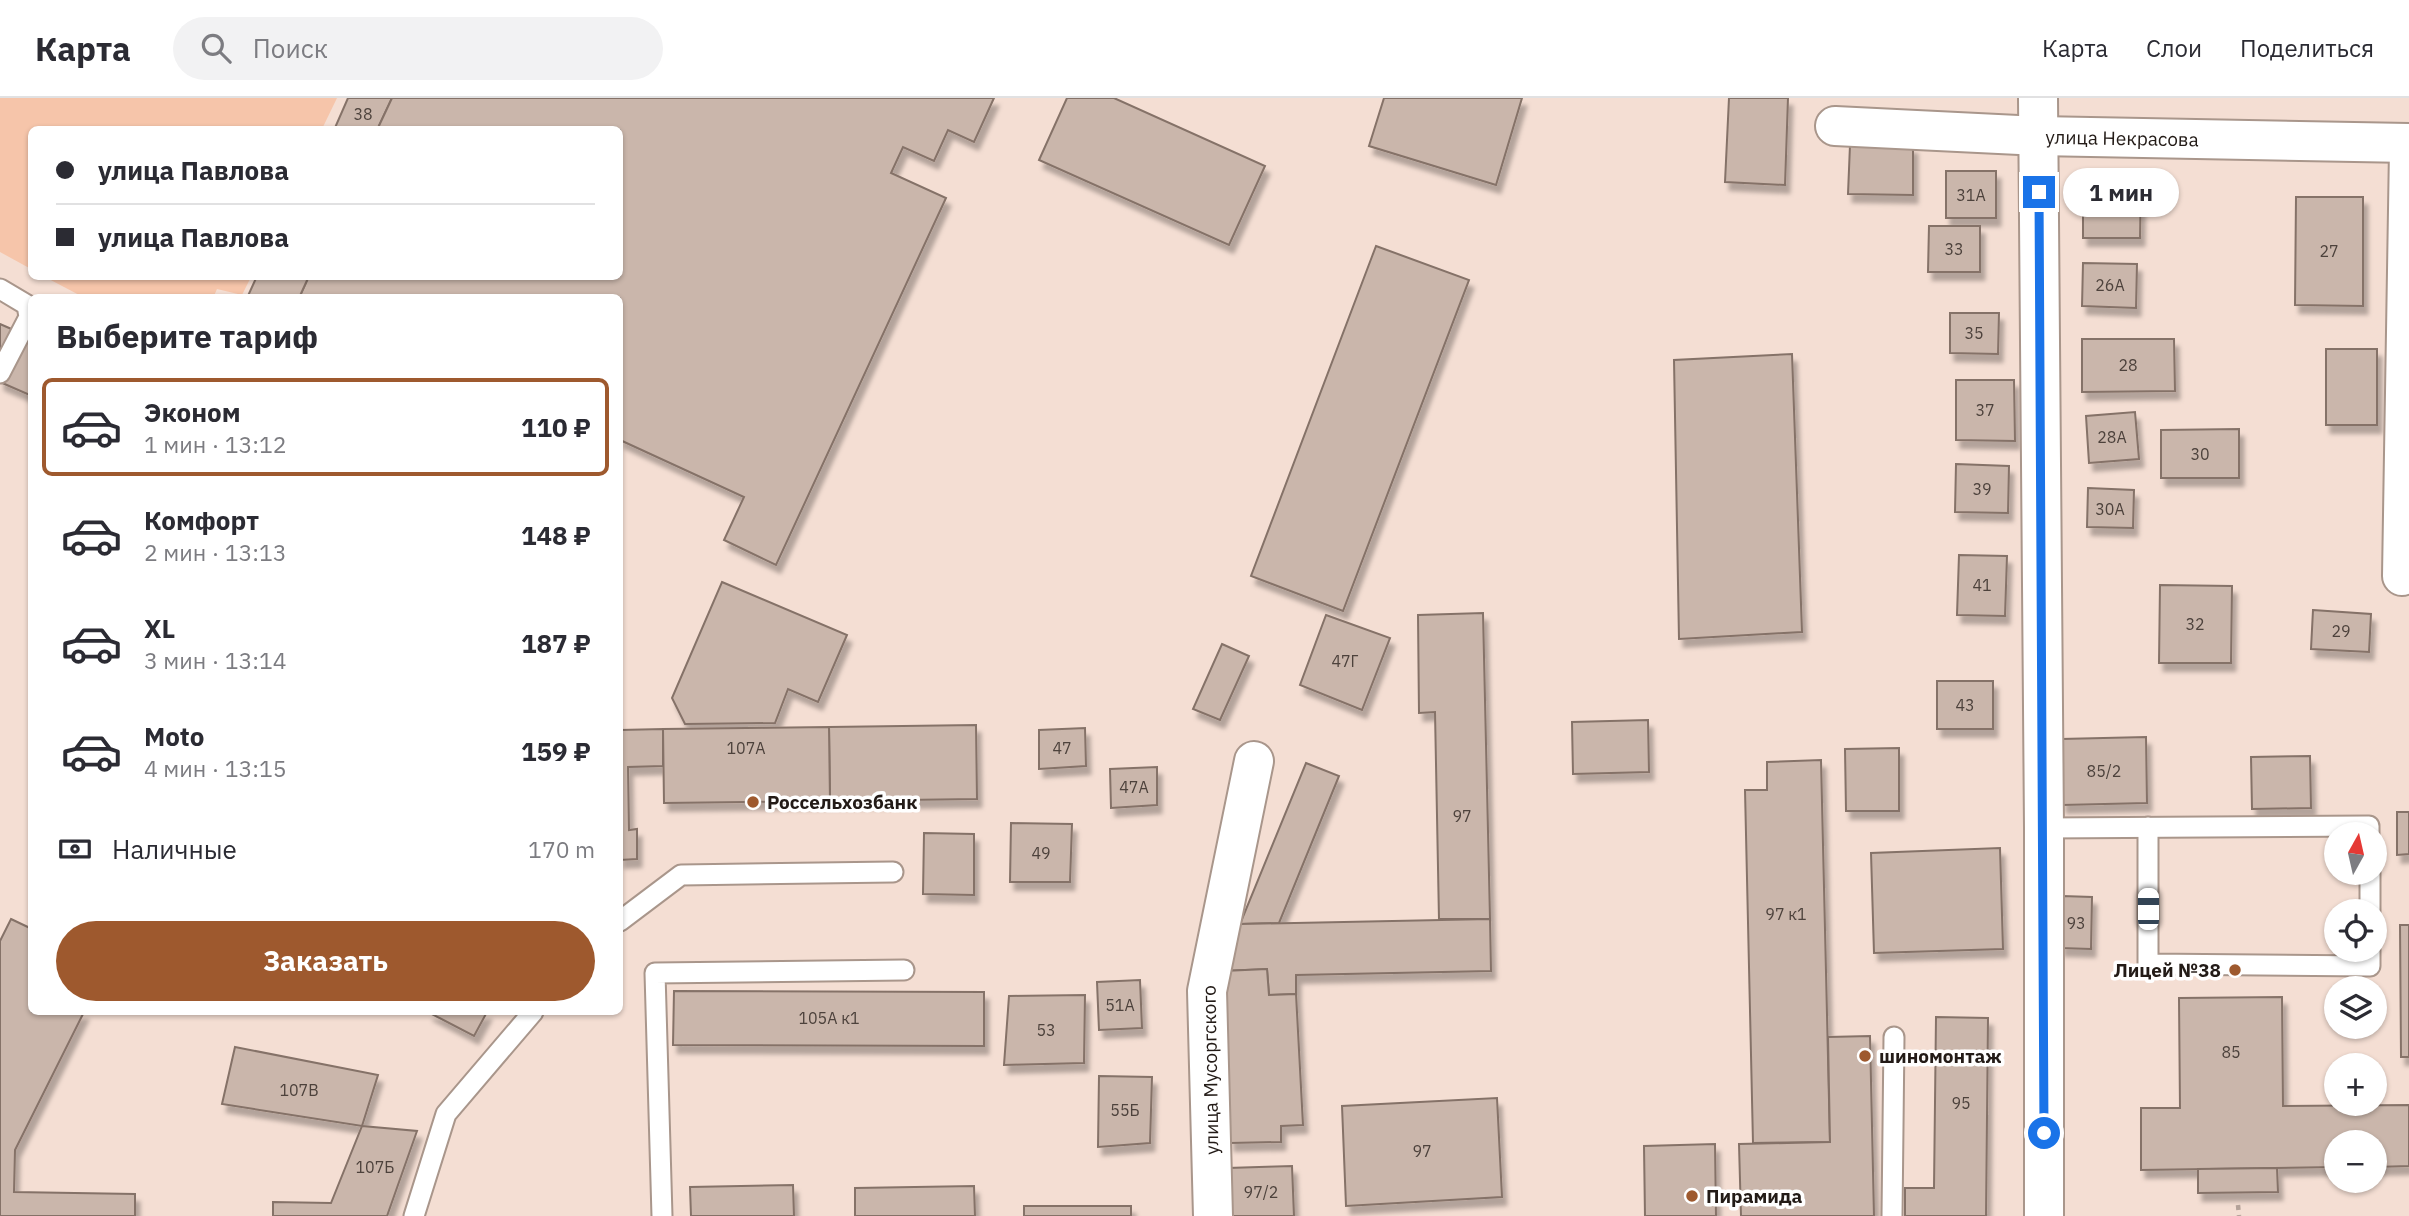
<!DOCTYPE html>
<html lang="ru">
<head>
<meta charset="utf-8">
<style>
  :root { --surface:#fff; --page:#f2f2f3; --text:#2b2b33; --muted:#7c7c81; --line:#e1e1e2; --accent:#9e592e }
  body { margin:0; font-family:"IBM Plex Sans",sans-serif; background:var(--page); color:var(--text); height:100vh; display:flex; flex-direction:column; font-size:26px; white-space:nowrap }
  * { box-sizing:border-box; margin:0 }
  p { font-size:23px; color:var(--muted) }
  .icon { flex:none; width:38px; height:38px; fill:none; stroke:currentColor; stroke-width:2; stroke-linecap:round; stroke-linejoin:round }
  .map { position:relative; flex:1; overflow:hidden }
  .side { position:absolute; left:28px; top:196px; width:595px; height:721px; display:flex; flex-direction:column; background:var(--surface); border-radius:10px; box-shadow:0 2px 5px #0004 }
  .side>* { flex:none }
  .hud { position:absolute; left:28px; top:28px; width:595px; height:154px; border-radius:10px; box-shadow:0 2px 5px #0004; display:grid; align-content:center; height:154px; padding:0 28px; background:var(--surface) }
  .needle { width:46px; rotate:8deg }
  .buttons { position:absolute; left:2324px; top:724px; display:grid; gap:14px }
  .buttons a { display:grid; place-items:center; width:63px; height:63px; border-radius:50%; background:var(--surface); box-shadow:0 2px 5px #0004; font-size:35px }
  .end { position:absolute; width:32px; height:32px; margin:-16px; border:9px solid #1a73e8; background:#fff; box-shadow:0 0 0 4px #fff }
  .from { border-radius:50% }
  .bubble { position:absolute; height:49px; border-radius:24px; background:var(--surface); box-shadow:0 2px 5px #0004; font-size:23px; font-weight:700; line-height:49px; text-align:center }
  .car { position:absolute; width:21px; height:42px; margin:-21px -10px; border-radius:9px; box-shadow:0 0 5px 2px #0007; background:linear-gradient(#fff 24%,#345 0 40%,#fff 0 76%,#345 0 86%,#fff 0) }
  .hud b { display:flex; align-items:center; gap:24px; height:66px; font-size:26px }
  .hud b+b { border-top:2px solid var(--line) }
  .hud i { width:18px; height:18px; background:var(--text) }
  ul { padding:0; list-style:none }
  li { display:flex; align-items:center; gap:21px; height:98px; margin:0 14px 10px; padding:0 14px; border:4px solid transparent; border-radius:10px }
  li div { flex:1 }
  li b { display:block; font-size:26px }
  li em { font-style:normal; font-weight:700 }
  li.current { border-color:var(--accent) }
  li>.icon { width:63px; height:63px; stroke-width:1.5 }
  h2 { padding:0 28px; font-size:32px; line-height:84px }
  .pay { display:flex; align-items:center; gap:18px; height:77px; padding:0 28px; font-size:26px }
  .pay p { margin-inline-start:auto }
  .action { display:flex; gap:14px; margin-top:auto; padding:14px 28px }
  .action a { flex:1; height:80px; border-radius:42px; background:var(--accent); color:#fff; font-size:28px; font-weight:700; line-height:80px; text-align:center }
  header { display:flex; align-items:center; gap:42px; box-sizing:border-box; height:98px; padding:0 35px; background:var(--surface); border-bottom:2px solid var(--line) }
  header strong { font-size:33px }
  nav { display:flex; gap:38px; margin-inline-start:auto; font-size:24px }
  .search { width:490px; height:63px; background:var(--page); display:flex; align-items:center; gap:18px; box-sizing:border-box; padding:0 24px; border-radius:38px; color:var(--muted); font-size:26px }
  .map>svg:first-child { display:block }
</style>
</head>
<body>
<header>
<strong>Карта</strong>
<div class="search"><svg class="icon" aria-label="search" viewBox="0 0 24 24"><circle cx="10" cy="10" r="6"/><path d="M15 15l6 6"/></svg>Поиск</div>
<nav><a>Карта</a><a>Слои</a><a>Поделиться</a></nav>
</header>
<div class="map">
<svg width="2409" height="1118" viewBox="0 0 2409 1118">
  <defs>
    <filter id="shadow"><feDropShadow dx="4.5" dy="8" stdDeviation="2" flood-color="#0004"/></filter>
  </defs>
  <rect width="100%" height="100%" fill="#f4ded3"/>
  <g fill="#f6c5aa">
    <path d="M0 0H337L322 31 32 32 31 171 0 154Z"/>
    <path d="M45 179H251L242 197 217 191 213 200 83 199Z"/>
  </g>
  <g fill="#cab6ab" stroke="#857268" stroke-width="2" filter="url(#shadow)">
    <path d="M348 0H392L377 32H334Z"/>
    <path d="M392 0H994L974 44 948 32 934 63 903 49 891 75 946 100 776 467 724 442 744 399 620 342V200H299L309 178H620V32H377Z"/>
    <path d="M1067 0H1114L1265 68 1229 147 1039 62Z"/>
    <path d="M1384 0H1522L1496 87 1369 48Z"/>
    <path d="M1729 0H1788L1785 87 1725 84Z"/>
    <path d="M1850 47 1913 48V97L1848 96Z"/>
    <rect x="1946" y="73" width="50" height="47"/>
    <path d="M2083 81H2141L2140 140H2083Z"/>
    <path d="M2296 99H2363V208L2295 207Z"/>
    <path d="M1929 128H1980V174H1928Z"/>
    <path d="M1376 148 1469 182 1343 513 1251 478Z"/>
    <path d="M2083 165 2137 166 2136 210 2082 208Z"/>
    <path d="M257 178H309L299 200H247Z"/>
    <path d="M1950 215H1999L1998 256 1950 255Z"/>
    <path d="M0 226 32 240V298L0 284Z"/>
    <path d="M2082 241H2174L2175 293 2082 294Z"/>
    <rect x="2326" y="251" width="51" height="76"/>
    <path d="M1792 256 1802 534 1679 541 1674 262Z"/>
    <path d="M1956 282H2014L2015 343 1956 342Z"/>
    <path d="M2135 314 2139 361 2089 365 2086 318Z"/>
    <path d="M2239 331V380H2161V332Z"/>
    <path d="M1956 366 2009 368 2008 415 1955 414Z"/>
    <path d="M2088 390 2134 392 2133 430 2087 429Z"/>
    <path d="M1959 457 2007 458 2005 518 1957 517Z"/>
    <path d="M722 484 847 537 818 604 788 591 775 625 685 626 672 600Z"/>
    <path d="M2160 487 2232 488 2231 565H2159Z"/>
    <path d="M2313 512 2371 516 2369 554 2311 551Z"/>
    <path d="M1483 515 1490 821H1439L1435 614 1419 615 1418 517Z"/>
    <path d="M1326 517 1390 540 1362 612 1300 587Z"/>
    <path d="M1222 546 1249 558 1220 622 1193 611Z"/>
    <rect x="1937" y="583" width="56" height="48"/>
    <path d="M1648 622 1649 674 1573 676 1572 624Z"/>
    <path d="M976 627 977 701 830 703 829 629Z"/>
    <path d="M829 629 830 703 664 705 663 631Z"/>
    <path d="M1085 630 1086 668 1039 671V632Z"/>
    <path d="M663 631V668L628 669 629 732 637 731V761L620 762V632Z"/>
    <path d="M2146 639 2147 705 2062 707 2061 641Z"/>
    <path d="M1899 650V713H1846L1845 651Z"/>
    <path d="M2310 658 2311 710 2252 711 2251 659Z"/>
    <path d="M1821 662 1830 1044 1753 1045 1745 692H1767V664Z"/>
    <path d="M1306 665 1339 678 1279 825 1240 826Z"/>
    <path d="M1157 669V707L1111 710 1110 671Z"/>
    <path d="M2397 714H2409V756L2397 757Z"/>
    <path d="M1011 725 1072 726 1070 784H1010Z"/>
    <path d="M924 735 974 736V797L923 796Z"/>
    <path d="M2000 750 2003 851 1874 855 1871 755Z"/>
    <path d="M2062 798 2092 799 2091 851 2060 850Z"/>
    <path d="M11 821 32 831V914H84L15 1052 14 1094 135 1096V1118H0V843Z"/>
    <path d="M1490 821 1491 873 1296 877V896L1269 897 1267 871 1223 873 1240 826Z"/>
    <path d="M2400 827H2409V959H2401Z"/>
    <path d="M1267 871 1269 897 1296 896 1303 1027 1281 1028V1044L1230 1045 1223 873Z"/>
    <path d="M1140 882 1142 930 1099 932 1097 884Z"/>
    <path d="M674 893 984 894V948L673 947Z"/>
    <path d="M1085 897 1084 965 1004 967 1009 898Z"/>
    <path d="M2282 899 2283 1008 2409 1007V1068L2375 1069V1045H2336V1069L2141 1072V1010H2180L2179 900Z"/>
    <path d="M428 914H487L474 938Z"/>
    <path d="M1936 919 1988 920 1986 1118H1905V1090H1934Z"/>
    <path d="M1870 938 1874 1118H1741L1739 1046 1830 1044 1828 939Z"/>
    <path d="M235 949 378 977 362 1028 222 1006Z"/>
    <path d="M1099 978 1152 979 1150 1045 1098 1049Z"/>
    <path d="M1497 1000 1502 1099 1346 1108 1342 1008Z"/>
    <path d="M362 1028 417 1033 387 1118H273V1104L331 1105Z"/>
    <path d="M1715 1046 1716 1118H1645L1644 1048Z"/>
    <path d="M1292 1068 1294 1118H1229L1228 1070Z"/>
    <path d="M2277 1070 2278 1094 2198 1095V1071Z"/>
    <path d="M793 1087 794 1118H691L690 1089Z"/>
    <path d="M974 1088 975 1118H855V1090Z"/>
    <rect x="1024" y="1108" width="107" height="10"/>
  </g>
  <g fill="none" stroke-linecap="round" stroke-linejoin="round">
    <defs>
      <g id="service">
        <path d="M0 191 27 207 29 219 0 275"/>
        <path d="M2148 729V866L2370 868V852"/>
        <path d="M2044 730 2369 728V737"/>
        <path d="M2370 775V814"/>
        <path d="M620 823 681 777 893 774"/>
        <path d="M414 1118 446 1016 533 914"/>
        <path d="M662 1118 655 875 904 872"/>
        <path d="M1892 1118 1894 939"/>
      </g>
      <g id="minor">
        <path d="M2038 0 2044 730V1118"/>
        <path d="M1835 28 2038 38 2409 45"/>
        <path d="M2402 478 2409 51"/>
        <path d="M1213 1118 1207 893 1254 663"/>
      </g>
    </defs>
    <use href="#service" stroke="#a9968b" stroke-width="23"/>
    <use href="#minor" stroke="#a9968b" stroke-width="42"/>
    <path stroke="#b4a299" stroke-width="4.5" stroke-dasharray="5 5" stroke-linecap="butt" d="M2238 1107 2239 1118"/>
    <use href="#service" stroke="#fff" stroke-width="19"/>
    <use href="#minor" stroke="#fff" stroke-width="38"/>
  </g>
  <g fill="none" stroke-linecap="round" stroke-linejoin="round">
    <path stroke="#1a73e8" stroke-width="9" d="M2039 94 2044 1035"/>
  </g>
  <g fill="#9e592e" stroke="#fff" stroke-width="2.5">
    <circle cx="753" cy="704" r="7"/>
    <circle cx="2235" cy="872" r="7"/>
    <circle cx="1865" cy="958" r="7"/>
    <circle cx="1692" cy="1098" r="7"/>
  </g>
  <g text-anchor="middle" stroke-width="7" stroke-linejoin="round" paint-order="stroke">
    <g font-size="16" fill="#4d423c">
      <text x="363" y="22">38</text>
      <text x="1971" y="103">31А</text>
      <text x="1954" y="157">33</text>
      <text x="2329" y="159">27</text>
      <text x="2110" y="193">26А</text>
      <text x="1974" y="241">35</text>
      <text x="2128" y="273">28</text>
      <text x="1985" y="318">37</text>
      <text x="2112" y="345">28А</text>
      <text x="2200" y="362">30</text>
      <text x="1982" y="397">39</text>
      <text x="2110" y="417">30А</text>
      <text x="1982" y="493">41</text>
      <text x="2195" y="532">32</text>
      <text x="2341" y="539">29</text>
      <text x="1345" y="569">47Г</text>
      <text x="1965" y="613">43</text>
      <text x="746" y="656">107А</text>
      <text x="1062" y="656">47</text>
      <text x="2104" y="679">85/2</text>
      <text x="1134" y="695">47А</text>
      <text x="1462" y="724">97</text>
      <text x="1041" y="761">49</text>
      <text x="1786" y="822">97 к1</text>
      <text x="2076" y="831">93</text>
      <text x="1120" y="913">51А</text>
      <text x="829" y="926">105А к1</text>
      <text x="1046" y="938">53</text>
      <text x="2231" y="960">85</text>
      <text x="299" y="998">107В</text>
      <text x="1961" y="1011">95</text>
      <text x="1125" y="1018">55Б</text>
      <text x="1422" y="1059">97</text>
      <text x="375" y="1075">107Б</text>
      <text x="1261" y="1100">97/2</text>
    </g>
    <g font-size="19" fill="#231b17" stroke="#fff">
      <text transform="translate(2122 40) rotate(1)" y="7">улица Некрасова</text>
      <text transform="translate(1210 972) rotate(-91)" y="7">улица Мусоргского</text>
    </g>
    <g font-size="19" font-weight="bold" fill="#231b17" stroke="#fff" text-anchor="start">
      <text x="767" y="711">Россельхозбанк</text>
      <text x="2221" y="879" text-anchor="end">Лицей №38</text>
      <text x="1879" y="965">шиномонтаж</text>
      <text x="1706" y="1105">Пирамида</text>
    </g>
  </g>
</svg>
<div class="buttons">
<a><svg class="needle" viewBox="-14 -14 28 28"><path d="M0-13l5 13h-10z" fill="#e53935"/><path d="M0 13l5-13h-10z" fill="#7c7c81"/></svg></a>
<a><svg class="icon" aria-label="locate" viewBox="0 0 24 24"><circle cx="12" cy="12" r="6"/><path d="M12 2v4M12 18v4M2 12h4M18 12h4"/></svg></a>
<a><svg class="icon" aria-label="layers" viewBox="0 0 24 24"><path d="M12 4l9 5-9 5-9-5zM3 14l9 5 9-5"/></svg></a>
<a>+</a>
<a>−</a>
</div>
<i class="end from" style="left:2044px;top:1035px"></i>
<i class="end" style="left:2039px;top:94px"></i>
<div class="bubble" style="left:2063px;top:70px;width:116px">1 мин</div>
<i class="car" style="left:2148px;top:811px;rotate:0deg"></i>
<div class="hud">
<b><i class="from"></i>улица Павлова</b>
<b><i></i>улица Павлова</b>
</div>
<section class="side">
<h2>Выберите тариф</h2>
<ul>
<li class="current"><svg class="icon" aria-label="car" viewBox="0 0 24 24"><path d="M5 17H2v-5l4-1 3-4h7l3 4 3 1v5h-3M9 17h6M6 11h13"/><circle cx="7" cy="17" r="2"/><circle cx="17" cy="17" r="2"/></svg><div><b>Эконом</b><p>1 мин · 13:12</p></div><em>110 ₽</em></li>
<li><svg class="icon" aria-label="car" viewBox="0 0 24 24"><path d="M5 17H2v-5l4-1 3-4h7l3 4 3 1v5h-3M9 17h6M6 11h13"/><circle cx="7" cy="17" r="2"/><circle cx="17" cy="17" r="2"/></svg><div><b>Комфорт</b><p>2 мин · 13:13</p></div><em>148 ₽</em></li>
<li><svg class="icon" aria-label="car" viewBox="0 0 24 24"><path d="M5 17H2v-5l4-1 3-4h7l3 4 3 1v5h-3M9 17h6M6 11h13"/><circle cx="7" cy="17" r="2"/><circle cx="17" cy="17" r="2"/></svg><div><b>XL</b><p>3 мин · 13:14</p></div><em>187 ₽</em></li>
<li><svg class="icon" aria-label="car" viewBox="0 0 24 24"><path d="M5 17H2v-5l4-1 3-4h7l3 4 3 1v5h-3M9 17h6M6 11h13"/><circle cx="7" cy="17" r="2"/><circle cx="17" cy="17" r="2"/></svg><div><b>Moto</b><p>4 мин · 13:15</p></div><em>159 ₽</em></li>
</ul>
<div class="pay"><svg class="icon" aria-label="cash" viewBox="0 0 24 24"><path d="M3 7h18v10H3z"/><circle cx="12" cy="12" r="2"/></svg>Наличные<p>170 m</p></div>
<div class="action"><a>Заказать</a></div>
</section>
</div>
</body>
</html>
